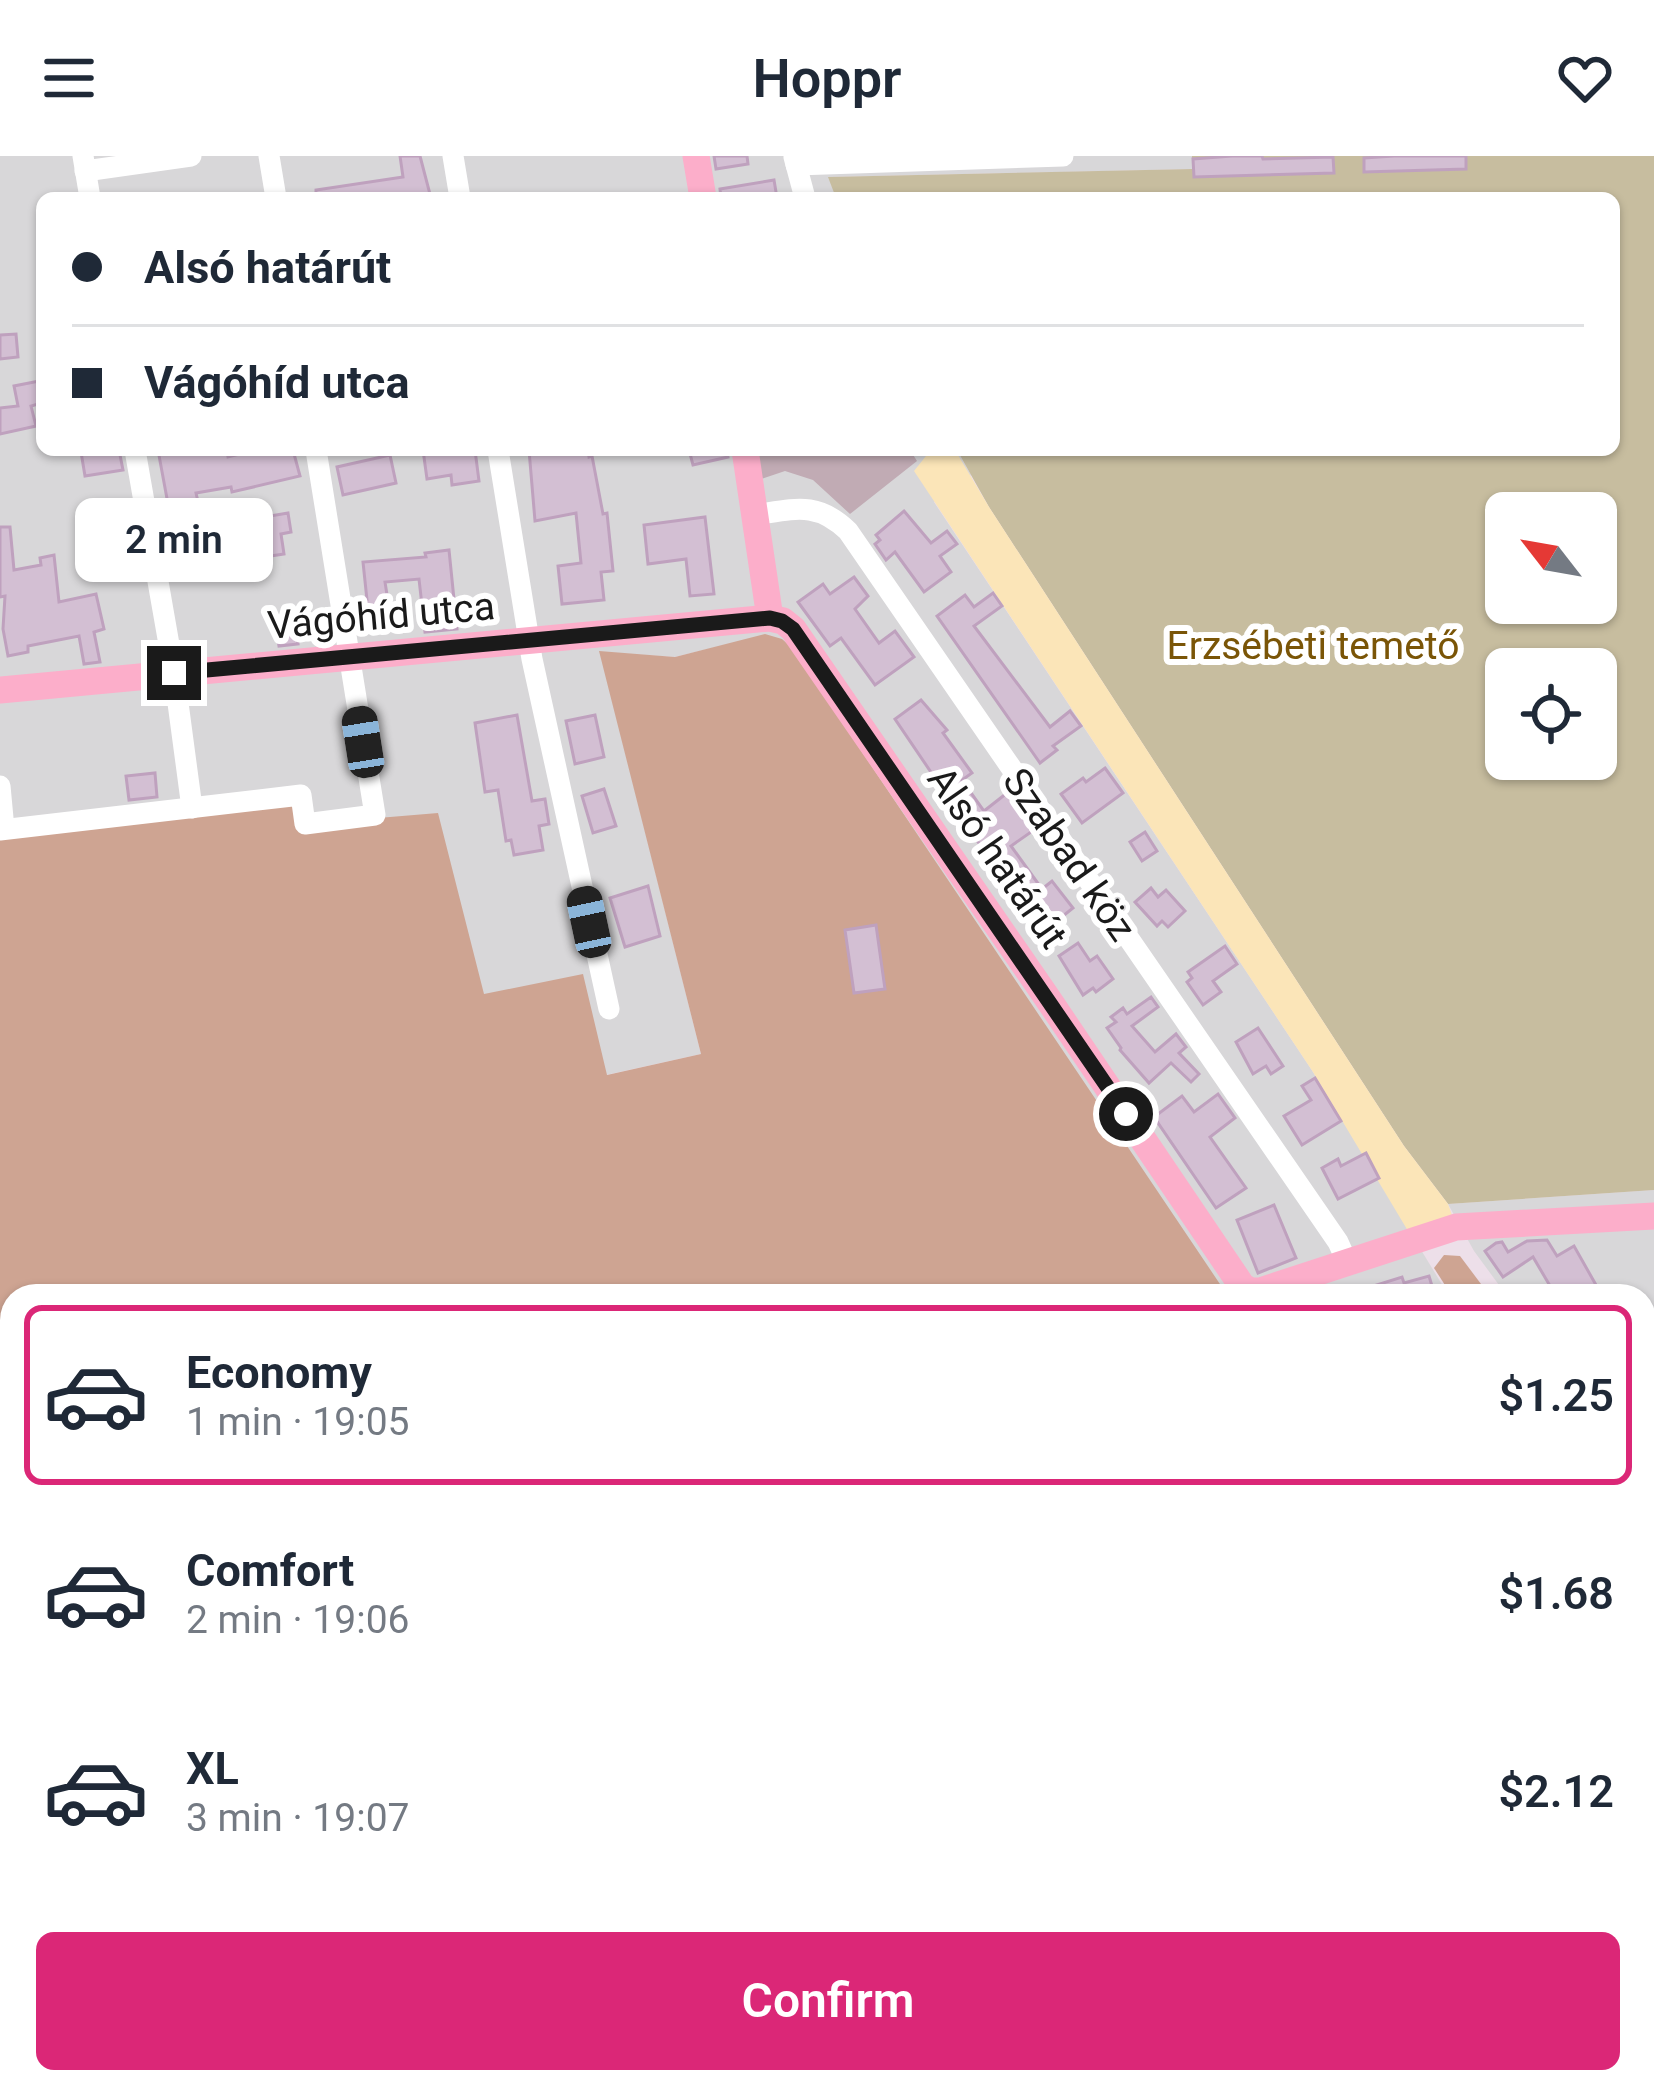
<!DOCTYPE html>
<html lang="en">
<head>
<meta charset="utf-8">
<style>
  :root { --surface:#fff; --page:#f6f6f7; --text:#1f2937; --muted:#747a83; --line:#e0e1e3; --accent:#db2777 }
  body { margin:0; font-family:Roboto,sans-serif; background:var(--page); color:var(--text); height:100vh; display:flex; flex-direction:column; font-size:45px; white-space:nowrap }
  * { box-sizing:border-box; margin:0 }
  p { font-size:39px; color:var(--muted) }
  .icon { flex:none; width:66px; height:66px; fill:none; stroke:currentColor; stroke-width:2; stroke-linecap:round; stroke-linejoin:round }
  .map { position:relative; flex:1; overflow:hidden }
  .drawer { position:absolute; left:0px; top:1128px; width:1656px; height:810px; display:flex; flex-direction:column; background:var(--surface); border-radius:36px 36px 0 0; box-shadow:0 3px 9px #0004 }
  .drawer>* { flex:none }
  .top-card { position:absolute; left:36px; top:36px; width:1584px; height:264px; border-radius:18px; box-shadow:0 3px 9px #0004; display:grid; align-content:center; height:264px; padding:0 36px; background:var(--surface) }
  .needle { width:78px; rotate:301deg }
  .controls { position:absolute; left:1485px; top:336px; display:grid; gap:24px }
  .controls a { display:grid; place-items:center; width:132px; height:132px; border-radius:18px; background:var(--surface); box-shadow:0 3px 9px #0004; font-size:60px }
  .end { position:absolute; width:54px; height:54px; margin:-27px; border:15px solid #1a1a1a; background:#fff; box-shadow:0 0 0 6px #fff }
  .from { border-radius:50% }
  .bubble { position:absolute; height:84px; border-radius:18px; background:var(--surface); box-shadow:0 3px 9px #0004; font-size:39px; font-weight:600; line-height:84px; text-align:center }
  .car { position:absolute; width:36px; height:72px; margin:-36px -18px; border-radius:15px; box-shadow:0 0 9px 3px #0007; background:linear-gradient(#222 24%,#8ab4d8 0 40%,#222 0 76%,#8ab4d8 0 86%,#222 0) }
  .top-card b { display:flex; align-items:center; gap:42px; height:114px; font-size:45px }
  .top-card b+b { border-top:3px solid var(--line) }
  .top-card i { width:30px; height:30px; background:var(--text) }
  ul { padding:21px 0 0; list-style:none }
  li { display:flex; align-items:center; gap:36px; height:180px; margin:0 24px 18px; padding:0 12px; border:6px solid transparent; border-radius:18px }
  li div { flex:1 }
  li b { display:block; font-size:45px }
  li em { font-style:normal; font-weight:600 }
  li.current { border-color:var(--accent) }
  li>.icon { width:108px; height:108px; stroke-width:1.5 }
  .primary-button { display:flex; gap:24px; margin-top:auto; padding:24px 36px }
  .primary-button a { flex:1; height:138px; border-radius:18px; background:var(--accent); color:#fff; font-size:48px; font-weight:600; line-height:138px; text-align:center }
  header { display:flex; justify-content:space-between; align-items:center; height:156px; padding:0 36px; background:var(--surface); font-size:54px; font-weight:600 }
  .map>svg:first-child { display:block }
</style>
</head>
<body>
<header><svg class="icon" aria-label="menu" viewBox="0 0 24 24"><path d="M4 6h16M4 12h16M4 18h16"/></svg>Hoppr<svg class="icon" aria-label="heart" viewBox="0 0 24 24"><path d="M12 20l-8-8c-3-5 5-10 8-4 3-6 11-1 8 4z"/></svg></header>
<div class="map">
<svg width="1654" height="1938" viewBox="0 0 1654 1938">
  <rect width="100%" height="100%" fill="#eddfe9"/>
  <g fill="#d8d7d9">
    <path d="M0 0H1192L1193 13 829 21 836 42H42V294H957L971 319 934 346 1313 916 1449 1140H1228L765 479 675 501 600 496 701 898 606 919 484 839 302 675 0 681Z"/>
    <path d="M1654 1034V1329L1644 1320V1140H1507L1474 1095 1448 1048Z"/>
    <path d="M1644 1402 1654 1412V1756L1644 1759Z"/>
    <path d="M1654 1814V1938H1315L1346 1926H1644V1817Z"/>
  </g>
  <g fill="#d0d5e6">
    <path d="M12 1174V1848L0 1847V1175Z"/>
    <path d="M520 1926H1182L1155 1938H565Z"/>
  </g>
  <path fill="#c1abb4" d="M754 294H910L917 305 850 358 813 324 785 315 758 324Z"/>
  <g fill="#eba9a1">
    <path d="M0 1685 12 1687V1734L0 1732Z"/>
    <path d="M0 1770 12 1772V1818L0 1816Z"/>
  </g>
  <g fill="#cea492">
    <path d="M765 478 782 483 792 492 1228 1140H12V1174L0 1175V674L301 639 306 668 438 657 484 838 583 818 607 919 701 898 599 495 675 501Z"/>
    <path d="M1444 1099 1460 1100 1490 1140H1452L1434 1112Z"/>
    <path d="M1644 1334 1654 1346V1410L1644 1397Z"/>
  </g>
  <path fill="#c7bd9f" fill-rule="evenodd" d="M1192 0H1654V1034L1448 1048 1404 990 989 351 957 294H1614V42H836L828 21 1192 13ZM1506 357H1596V447H1506ZM1506 513H1596V603H1506Z"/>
  <path fill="#fbe5b8" d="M923 294H955L989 351 1404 990 1448 1048 1452 1059 1408 1075 1313 916 914 315 926 300Z"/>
  <g fill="#d3bfd3" stroke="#bfa1be" stroke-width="3">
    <path d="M400 0H420L431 42H316V34L403 21Z"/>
    <path d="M714 0H747L748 8 716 13Z"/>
    <path d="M1232 0H1262L1263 3 1333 1 1334 17 1194 21 1193 3Z"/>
    <path d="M1394 0H1466V13L1364 16V2Z"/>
    <path d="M774 24 777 42H721L720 33Z"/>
    <path d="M16 178 18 201 0 203V179Z"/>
    <path d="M39 225 42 247 31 250 36 270 0 278V252L18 250 14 230Z"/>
    <path d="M96 294H119L123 314 85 320 81 296Z"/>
    <path d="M158 294H227L228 301 256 294H293L300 320 232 336 231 331 196 337 207 385 168 394 165 377 173 375Z"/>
    <path d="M423 294H475L479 325 452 329 451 319 427 323Z"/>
    <path d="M529 294H588L589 301 592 300 603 358 607 357 613 415 601 416 604 444 562 448 558 410 581 407 576 357 535 365Z"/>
    <path d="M689 294H727L728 301 693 309Z"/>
    <path d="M390 299 396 327 343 339 337 311Z"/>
    <path d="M904 355 931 387 947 375 957 388 940 400 951 416 924 436 895 396 886 404 875 388 880 384 876 379Z"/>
    <path d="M288 357 291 376 281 378 284 398 264 401 262 389 238 393 234 366Z"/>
    <path d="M705 361 714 438 690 440 686 403 648 408 644 369Z"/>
    <path d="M0 371H10L14 414 41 409 40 402 54 399 59 446 96 438 104 473 94 476 100 506 84 508 79 480 28 490V496L8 500 3 473 5 440 0 441Z"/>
    <path d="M236 393 241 418 213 424 208 398Z"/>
    <path d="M449 394 457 473 425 476 419 423 385 426 391 464 360 469 356 446 367 444 363 406 426 401 425 397Z"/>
    <path d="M854 421 868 440 855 453 879 487 895 475 914 501 875 529 841 482 830 490 798 446 823 428 830 438Z"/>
    <path d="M993 437 1002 450 974 470 1050 571 1070 555 1081 570 1053 590 1057 594 1040 607 937 460 965 439 974 451Z"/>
    <path d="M294 463 298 488 279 490 275 466Z"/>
    <path d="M921 544 947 574 943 577 972 617 962 624 984 655 1007 637 1034 674 1011 690 1042 733 1052 725 1073 752 1053 768 1049 762 1039 770 1012 736 895 563Z"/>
    <path d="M517 559 532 645 545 643 549 668 539 670 543 694 514 699 511 684 506 685 498 634 485 636 475 567Z"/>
    <path d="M595 559 604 601 575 608 566 565Z"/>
    <path d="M1105 612 1123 637 1082 667 1061 638 1083 622 1086 626Z"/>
    <path d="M155 617 157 641 129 644 126 620Z"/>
    <path d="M604 633 616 670 593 677 582 640Z"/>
    <path d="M1145 676 1157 695 1142 705 1130 686Z"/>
    <path d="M648 730 660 780 625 791 610 742Z"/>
    <path d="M1151 732 1158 741 1166 734 1185 755 1168 771 1162 765 1157 770 1135 746Z"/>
    <path d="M876 769 885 833 854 837 845 774Z"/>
    <path d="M1078 787 1090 805 1097 800 1113 823 1096 836 1093 832 1083 839 1059 800Z"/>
    <path d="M1225 790 1237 808 1213 825 1221 836 1203 849 1187 826 1192 822 1188 816Z"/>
    <path d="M1151 841 1158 851 1132 870 1155 896 1176 878 1186 891 1179 897 1199 918 1191 926 1171 907 1149 927 1120 894 1121 892 1107 872 1116 866 1111 861 1123 852 1127 858Z"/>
    <path d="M1258 872 1283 910 1271 918 1266 910 1253 918 1236 886Z"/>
    <path d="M1315 922 1341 965 1302 989 1284 960 1311 944 1302 930Z"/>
    <path d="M1218 938 1235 962 1210 981 1246 1032 1216 1052 1154 961 1182 940 1194 956Z"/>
    <path d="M1366 997 1379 1022 1338 1043 1322 1012 1338 1003 1341 1010Z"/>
    <path d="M1274 1049 1296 1102 1258 1117 1237 1064Z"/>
    <path d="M1547 1084 1557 1100 1574 1090 1596 1129 1577 1140H1556L1533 1101 1503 1121 1485 1095 1496 1087 1502 1086 1508 1096 1527 1085Z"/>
    <path d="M1429 1120 1435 1140H1352L1351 1137 1402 1121 1404 1127Z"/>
  </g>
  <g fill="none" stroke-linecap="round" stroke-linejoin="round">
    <g stroke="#fff" stroke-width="21">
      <path d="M83 0 90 42"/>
      <path d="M269 0 276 42"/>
      <path d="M453 0 460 42"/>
      <path d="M794 1 805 42"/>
      <path d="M796 9 1063 0"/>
      <path d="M85 15 191 0"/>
      <path d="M135 294 174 517 192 652"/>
      <path d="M498 294 532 503 609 853"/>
      <path d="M755 359C795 353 817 345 848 375L1338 1086 1347 1106"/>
      <path d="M0 630 4 673"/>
      <path d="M0 674 301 639 305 668 375 659 316 294"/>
      <path d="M1644 1753 1654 1750"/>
      <path d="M0 1834 12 1836"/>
      <path d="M1644 1895 1654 1894"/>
      <path d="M1582 1926 1585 1938"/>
    </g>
    <g stroke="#fcaeca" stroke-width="27">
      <path d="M696 0 703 42"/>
      <path d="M745 294 770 462"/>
      <path d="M0 534 770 462 783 465 793 473 1048 843 1242 1130 1250 1135H1260L1456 1071 1654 1060"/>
    </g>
    <g stroke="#ff92ed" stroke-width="30">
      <path d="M102 1926 188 1938"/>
      <path d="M0 1928 63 1938"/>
    </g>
    <g stroke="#686868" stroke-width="3">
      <path d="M0 1858 12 1859"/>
      <path d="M381 1926 464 1938"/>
      <path d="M450 1926 502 1938"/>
    </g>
    <g stroke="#686868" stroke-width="6" stroke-dasharray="24 24" stroke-linecap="butt">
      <path d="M1644 1810 1654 1808"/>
      <path d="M1266 1938 1294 1926"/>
      <path d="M1295 1938 1326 1926"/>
    </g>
  </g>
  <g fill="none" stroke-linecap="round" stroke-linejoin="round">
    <path stroke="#1a1a1a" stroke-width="15" d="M174 517 770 462 782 465 793 473 1126 958"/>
  </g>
  <g text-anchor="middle" stroke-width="12" stroke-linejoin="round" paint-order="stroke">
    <g font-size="39" fill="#1a1a1a" stroke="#fff">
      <text transform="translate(381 459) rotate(-5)" y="14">Vágóhíd utca</text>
      <text transform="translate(1070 698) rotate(55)" y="14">Szabad köz</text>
      <text transform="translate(998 701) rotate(55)" y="14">Alsó határút</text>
    </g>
    <g font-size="39" fill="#7a5507" stroke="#fff">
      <text x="1313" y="503">Erzsébeti temető</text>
    </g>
  </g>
</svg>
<div class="controls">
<a><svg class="needle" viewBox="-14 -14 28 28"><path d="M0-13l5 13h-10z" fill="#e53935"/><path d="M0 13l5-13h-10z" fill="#747a83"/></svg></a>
<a><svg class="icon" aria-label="locate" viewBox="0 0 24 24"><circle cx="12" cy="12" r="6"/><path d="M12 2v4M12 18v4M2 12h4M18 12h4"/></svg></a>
</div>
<i class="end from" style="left:1126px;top:958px"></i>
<i class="end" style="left:174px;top:517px"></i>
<div class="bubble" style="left:75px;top:342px;width:198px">2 min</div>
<i class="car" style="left:363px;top:586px;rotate:351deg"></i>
<i class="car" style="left:589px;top:766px;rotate:348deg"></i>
<div class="top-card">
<b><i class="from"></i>Alsó határút</b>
<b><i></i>Vágóhíd utca</b>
</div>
<section class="drawer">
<ul>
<li class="current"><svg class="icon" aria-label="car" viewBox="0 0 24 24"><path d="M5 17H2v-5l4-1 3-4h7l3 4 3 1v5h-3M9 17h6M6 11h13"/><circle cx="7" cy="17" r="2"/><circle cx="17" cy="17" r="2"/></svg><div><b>Economy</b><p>1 min · 19:05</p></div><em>$1.25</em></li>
<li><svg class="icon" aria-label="car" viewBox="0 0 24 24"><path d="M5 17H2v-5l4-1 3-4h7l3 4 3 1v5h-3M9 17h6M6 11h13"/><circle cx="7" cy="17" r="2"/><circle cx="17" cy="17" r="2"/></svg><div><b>Comfort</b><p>2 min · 19:06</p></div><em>$1.68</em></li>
<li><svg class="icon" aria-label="car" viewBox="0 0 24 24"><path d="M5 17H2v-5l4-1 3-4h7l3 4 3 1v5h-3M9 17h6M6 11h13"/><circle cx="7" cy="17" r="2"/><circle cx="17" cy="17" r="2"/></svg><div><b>XL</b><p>3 min · 19:07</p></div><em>$2.12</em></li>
</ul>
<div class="primary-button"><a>Confirm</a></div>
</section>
</div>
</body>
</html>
